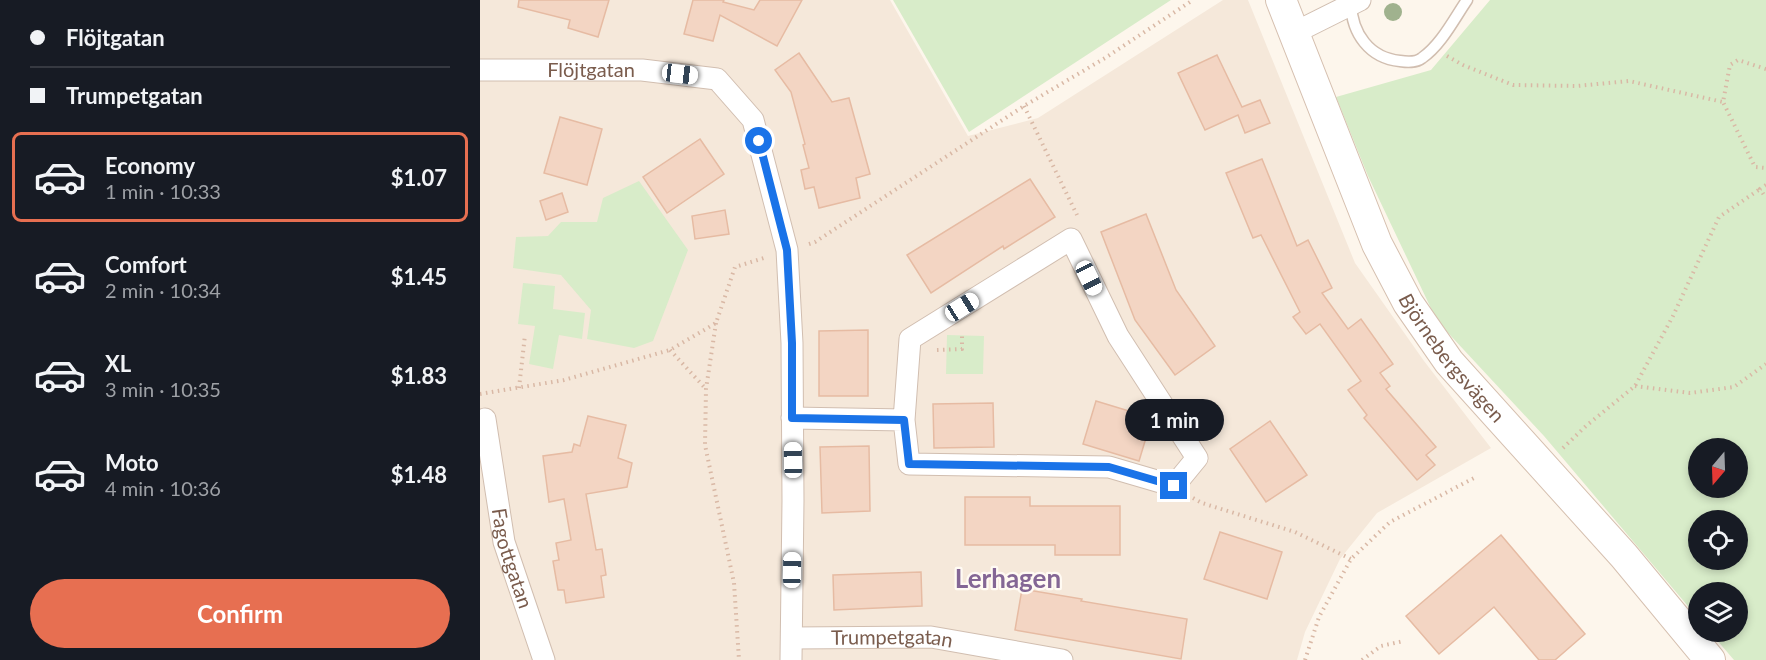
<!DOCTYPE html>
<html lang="en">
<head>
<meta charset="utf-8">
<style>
  :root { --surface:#171b24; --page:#242831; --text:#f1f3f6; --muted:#9ea1a6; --line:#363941; --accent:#e76f51 }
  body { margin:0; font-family:Lato,sans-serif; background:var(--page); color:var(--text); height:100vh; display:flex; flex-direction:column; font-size:22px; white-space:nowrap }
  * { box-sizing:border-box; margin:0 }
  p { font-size:20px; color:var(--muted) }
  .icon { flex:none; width:33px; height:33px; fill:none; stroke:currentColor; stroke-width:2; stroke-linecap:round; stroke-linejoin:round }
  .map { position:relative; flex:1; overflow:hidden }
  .drawer { display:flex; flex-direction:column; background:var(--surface); width:480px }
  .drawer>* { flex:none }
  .top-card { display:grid; align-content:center; height:132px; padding:0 30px; background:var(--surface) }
  .needle { width:39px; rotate:199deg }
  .controls { position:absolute; left:1208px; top:438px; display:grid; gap:12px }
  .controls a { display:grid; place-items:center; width:60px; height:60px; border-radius:50%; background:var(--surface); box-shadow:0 3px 9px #0003; font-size:30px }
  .end { position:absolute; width:27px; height:27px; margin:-14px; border:8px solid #1a73e8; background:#fff; box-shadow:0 0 0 3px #fff }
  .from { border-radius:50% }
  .bubble { position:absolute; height:42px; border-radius:21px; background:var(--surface); box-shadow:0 3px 9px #0003; font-size:20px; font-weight:700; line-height:42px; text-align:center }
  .car { position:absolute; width:18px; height:36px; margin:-18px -9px; border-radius:8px; box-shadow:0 0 4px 2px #0007; background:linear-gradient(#fff 24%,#345 0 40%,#fff 0 76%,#345 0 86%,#fff 0) }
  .top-card b { display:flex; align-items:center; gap:21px; height:57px; font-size:22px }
  .top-card b+b { border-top:2px solid var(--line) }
  .top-card i { width:15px; height:15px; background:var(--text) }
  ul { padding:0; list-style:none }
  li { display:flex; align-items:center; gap:18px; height:90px; margin:0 12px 9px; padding:0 18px; border:3px solid transparent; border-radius:9px }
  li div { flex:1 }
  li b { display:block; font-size:22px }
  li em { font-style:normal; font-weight:700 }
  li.selected { border-color:var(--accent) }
  li>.icon { width:54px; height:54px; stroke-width:1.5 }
  .action { display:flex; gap:12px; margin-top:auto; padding:12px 30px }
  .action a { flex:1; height:69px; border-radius:36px; background:var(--accent); color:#fff; font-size:24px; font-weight:700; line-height:69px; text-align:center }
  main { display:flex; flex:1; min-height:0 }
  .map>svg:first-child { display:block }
</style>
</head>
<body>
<main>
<section class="drawer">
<div class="top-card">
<b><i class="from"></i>Flöjtgatan</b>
<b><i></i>Trumpetgatan</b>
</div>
<ul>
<li class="selected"><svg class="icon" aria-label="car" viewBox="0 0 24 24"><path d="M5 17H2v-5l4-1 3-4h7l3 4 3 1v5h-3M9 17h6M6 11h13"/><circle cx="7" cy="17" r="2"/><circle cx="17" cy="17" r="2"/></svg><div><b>Economy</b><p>1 min · 10:33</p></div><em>$1.07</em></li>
<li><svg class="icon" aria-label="car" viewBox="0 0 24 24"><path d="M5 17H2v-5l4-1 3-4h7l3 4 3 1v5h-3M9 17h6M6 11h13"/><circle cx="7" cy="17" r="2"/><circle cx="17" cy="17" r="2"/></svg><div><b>Comfort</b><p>2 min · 10:34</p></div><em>$1.45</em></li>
<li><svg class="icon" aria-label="car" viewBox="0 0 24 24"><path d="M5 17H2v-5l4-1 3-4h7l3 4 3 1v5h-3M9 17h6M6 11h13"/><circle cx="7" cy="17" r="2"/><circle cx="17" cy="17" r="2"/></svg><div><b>XL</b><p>3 min · 10:35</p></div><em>$1.83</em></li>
<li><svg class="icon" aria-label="car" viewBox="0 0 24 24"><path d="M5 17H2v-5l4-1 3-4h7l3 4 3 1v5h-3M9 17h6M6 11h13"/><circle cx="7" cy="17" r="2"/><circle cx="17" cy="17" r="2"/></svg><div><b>Moto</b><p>4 min · 10:36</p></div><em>$1.48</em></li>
</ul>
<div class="action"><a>Confirm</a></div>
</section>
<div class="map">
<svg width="1286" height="660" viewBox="0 0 1286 660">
  <rect width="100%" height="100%" fill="#fdf6ec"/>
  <path fill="#f5e8da" d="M0 0H410L488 136 558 118 743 0H768L875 263 944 361 1011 448 897 513 860 559 825 632 817 660H0Z"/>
  <g fill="#d8ecc9" fill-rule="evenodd">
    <path d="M413 0H691L489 132Z"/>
    <path d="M1010 0H1286V660H1254L1230 632H1257V592H1218V618L1064 436 957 321 888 176 856 97 951 70ZM1218 448H1257V488H1218ZM1218 520H1257V560H1218Z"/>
    <path d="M159 181 208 250 173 341 154 348 107 339 111 310 81 275 33 268 36 237 68 236 81 222H117L123 198Z"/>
    <path d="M43 283 75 286 73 309 105 313 102 339 79 335 73 369 49 364 55 326 38 324Z"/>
    <path d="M467 335 504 336 503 374H466Z"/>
  </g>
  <g fill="#f3d5c3" stroke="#e6bba3" stroke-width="1.5">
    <path d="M39 0H129L118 37 88 28 90 20 38 7Z"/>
    <path d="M213 0H244L243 2 274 10 280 0H322L297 46 240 15 233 41 204 34Z"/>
    <path d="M319 53 352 102 369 98 390 174 376 178 380 198 339 208 334 187 325 189 321 170 329 168 323 145 325 144 311 92 295 70Z"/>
    <path d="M737 55 762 107 780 100 790 123 765 133 758 115 725 130 698 73Z"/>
    <path d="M80 117 122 129 107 185 64 173Z"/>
    <path d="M220 139 244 174 187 213 163 177Z"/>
    <path d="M782 159 817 246 828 240 852 288 842 293 868 329 881 319 913 364 900 373 910 386 906 389 956 447 946 455 955 465 937 480 884 418 887 415 868 390 881 381 840 324 826 334 813 317 820 312 781 235 773 238 746 173Z"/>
    <path d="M550 179 575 217 524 249 523 246 451 293 427 255Z"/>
    <path d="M82 193 88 212 66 220 60 201Z"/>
    <path d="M245 210 249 234 215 239 212 216Z"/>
    <path d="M666 214 696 290 735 346 695 375 655 320 621 232Z"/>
    <path d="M388 330V396H339V331Z"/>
    <path d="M616 401 672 418 659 461 603 444Z"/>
    <path d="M513 403 514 447 454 448 453 404Z"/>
    <path d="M108 416 146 425 138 458 152 463 147 487 106 494 116 550 122 549 126 575 121 576 124 597 86 603 84 590H78L73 561 79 560 76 543 91 540 84 499 69 502 63 456 92 452 94 444 100 446Z"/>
    <path d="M790 421 827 475 786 502 750 449Z"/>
    <path d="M389 446 390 511 342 513 340 447Z"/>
    <path d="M485 497H550V506H640V555H575V545H485Z"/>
    <path d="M740 532 802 552 787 599 724 579Z"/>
    <path d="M1021 535 1105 634 1075 660H1059L1014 607 959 654 926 616Z"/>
    <path d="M441 572 442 606 354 610 353 575Z"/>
    <path d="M542 589 602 599 601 601 707 619 701 659 535 630Z"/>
  </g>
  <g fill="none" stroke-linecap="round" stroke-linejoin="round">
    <defs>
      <path id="lane" d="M871 4C872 33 889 58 920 61 927 62 936 63 942 58 961 45 974 19 987 0"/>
      <g id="street">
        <path d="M814 33 880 0"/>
        <path id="s1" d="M0 70H162L237 79 273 120 307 250 312 343 313 501 311 660"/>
        <path d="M312 418 424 420 429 464 629 467 694 486 717 458 638 336 591 239 430 339 424 420"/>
        <path id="s2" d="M5 419 24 542 64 660"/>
        <path id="s3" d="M312 638 451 637 582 660"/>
      </g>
      <g id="secondary">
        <path id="s4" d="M801 0 897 244 928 303 969 362 1144 556 1230 660"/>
      </g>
    </defs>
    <use href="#lane" stroke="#d1beb0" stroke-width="13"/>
    <use href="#street" stroke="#d1beb0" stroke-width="23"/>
    <use href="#secondary" stroke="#d6c0b0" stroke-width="32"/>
    <g stroke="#d9b8a5" stroke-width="4" stroke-dasharray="1.5 4.5" stroke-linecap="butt">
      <path d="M967 56 983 65 1033 85 1097 86 1149 81 1243 102"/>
      <path d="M1286 69 1258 60 1250 65 1243 102 1275 167 1286 168"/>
      <path d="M544 106 597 215"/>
      <path d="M1286 185 1280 189 1286 198"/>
      <path d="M329 244 335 242 544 106 625 58 713 0"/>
      <path d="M236 323 226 389 225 445 254 583 259 660"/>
      <path d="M190 350 226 389"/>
      <path d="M457 350 482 349V334"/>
      <path d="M1155 386 1210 393 1254 387 1286 364"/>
      <path d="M39 388 45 335"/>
      <path d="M0 394 84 380 190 350 236 323 255 267 284 258"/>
      <path d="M1083 448 1106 426 1155 386 1193 316 1239 217 1280 189"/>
      <path d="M713 498 722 503 815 532 871 559"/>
      <path d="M825 660 839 617 871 559 910 522 994 478"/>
      <path d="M882 660 901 646 924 641"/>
    </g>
    <use href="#lane" stroke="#fff" stroke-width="10"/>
    <use href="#street" stroke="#fff" stroke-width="21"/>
    <use href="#secondary" stroke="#fff" stroke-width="30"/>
  </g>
  <circle fill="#a0b28e" cx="913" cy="12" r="9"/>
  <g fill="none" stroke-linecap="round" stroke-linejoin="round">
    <path stroke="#1a73e8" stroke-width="8" d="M279 141 307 250 312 343V418L424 420 429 464 629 467 694 486"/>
  </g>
  <g text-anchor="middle" stroke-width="4.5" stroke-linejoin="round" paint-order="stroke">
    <g font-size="20" fill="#7a5c4d" stroke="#fffaf3">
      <text dy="7" stroke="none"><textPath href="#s1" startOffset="111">Flöjtgatan</textPath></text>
      <text dy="7" stroke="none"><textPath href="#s4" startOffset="399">Björnebergsvägen</textPath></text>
      <text dy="7" stroke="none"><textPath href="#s2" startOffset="142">Fagottgatan</textPath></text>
      <text dy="7" stroke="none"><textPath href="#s3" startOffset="100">Trumpetgatan</textPath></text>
    </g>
    <g font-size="26" font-weight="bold" fill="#846695" stroke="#fffaf3">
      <text x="528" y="588">Lerhagen</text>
    </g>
  </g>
</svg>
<div class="controls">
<a><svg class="needle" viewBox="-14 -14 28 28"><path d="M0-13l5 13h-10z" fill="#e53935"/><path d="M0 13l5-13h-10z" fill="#9ea1a6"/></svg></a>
<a><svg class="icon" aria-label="locate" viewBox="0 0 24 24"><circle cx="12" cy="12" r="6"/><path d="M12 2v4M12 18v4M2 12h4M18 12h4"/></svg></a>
<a><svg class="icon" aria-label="layers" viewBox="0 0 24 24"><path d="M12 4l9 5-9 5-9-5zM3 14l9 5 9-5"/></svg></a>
</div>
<i class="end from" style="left:279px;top:141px"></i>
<i class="end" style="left:694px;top:486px"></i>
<div class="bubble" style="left:645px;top:399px;width:99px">1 min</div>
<i class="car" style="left:200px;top:74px;rotate:97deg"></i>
<i class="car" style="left:609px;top:278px;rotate:154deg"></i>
<i class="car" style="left:482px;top:307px;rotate:58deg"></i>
<i class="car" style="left:313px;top:460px;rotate:359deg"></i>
<i class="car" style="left:312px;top:570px;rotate:1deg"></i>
</div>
</main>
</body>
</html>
